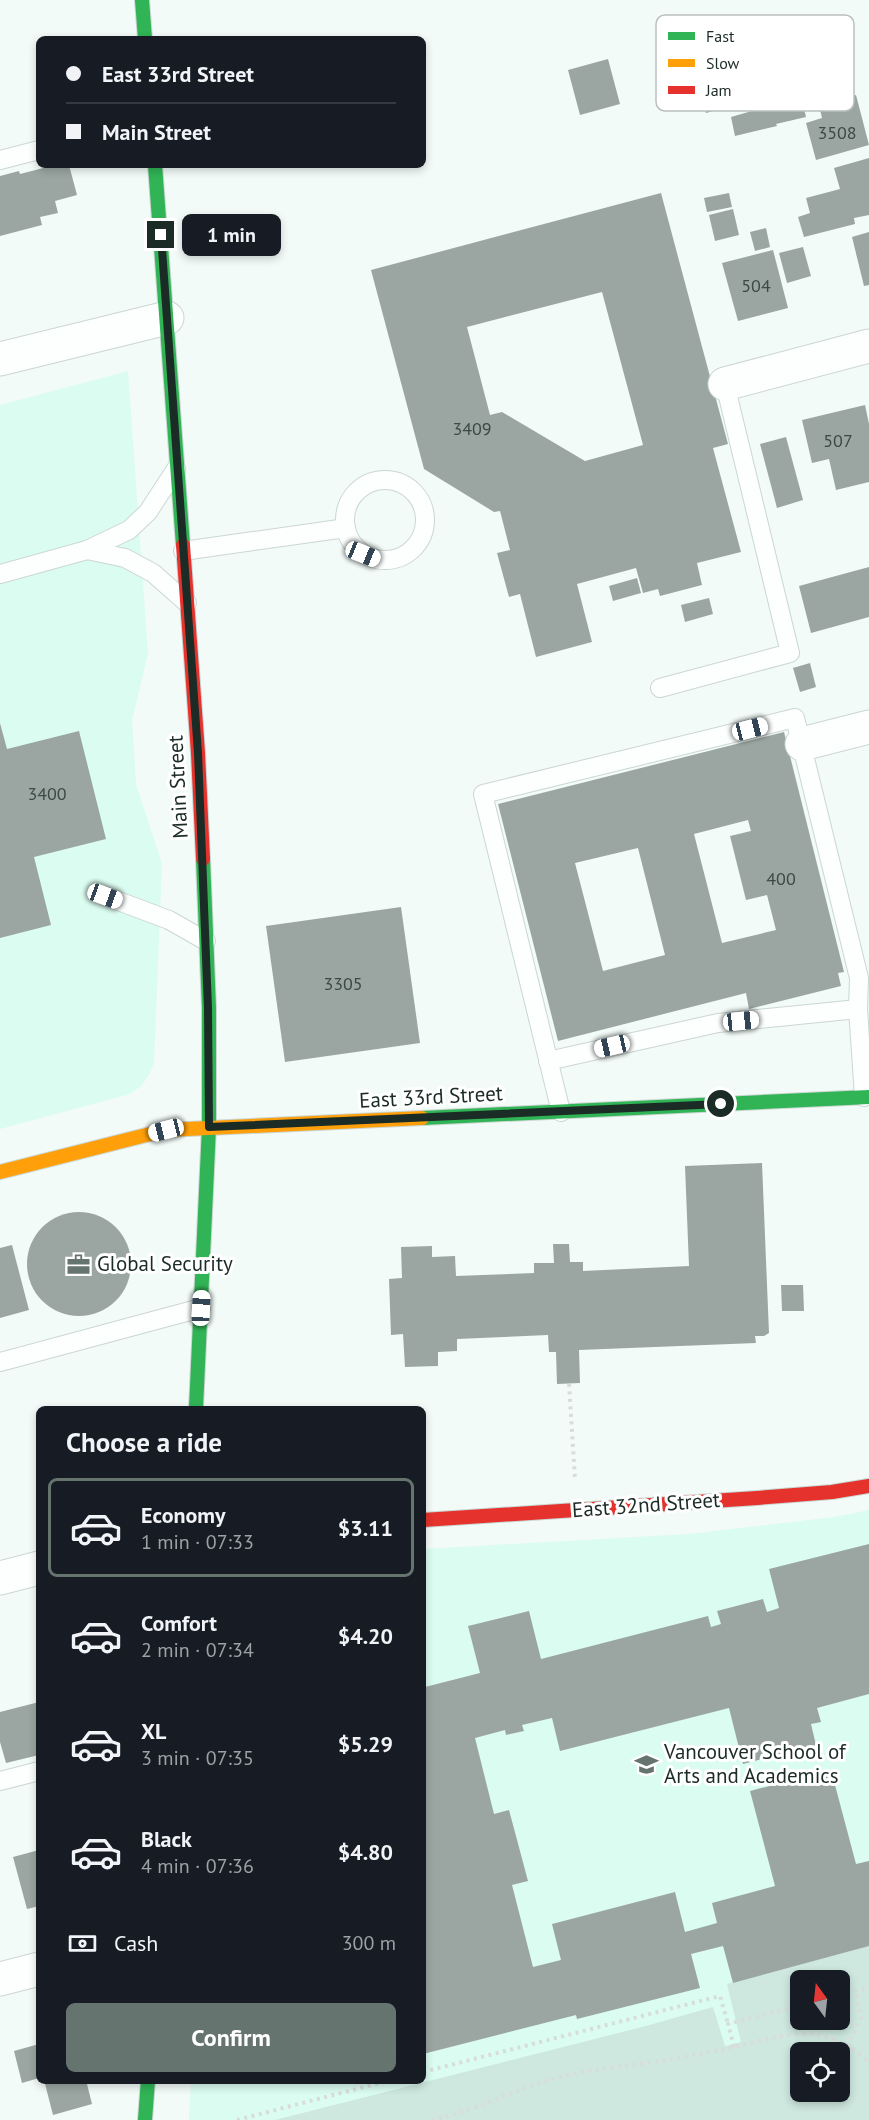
<!DOCTYPE html>
<html lang="en">
<head>
<meta charset="utf-8">
<style>
  :root { --surface:#171b24; --page:#20242c; --text:#f1f3f6; --muted:#9ea1a6; --line:#363941; --accent:#667470 }
  body { margin:0; font-family:"PT Sans",sans-serif; background:var(--page); color:var(--text); height:100vh; display:flex; flex-direction:column; font-size:22px; white-space:nowrap }
  * { box-sizing:border-box; margin:0 }
  p { font-size:20px; color:var(--muted) }
  .icon { flex:none; width:33px; height:33px; fill:none; stroke:currentColor; stroke-width:2; stroke-linecap:round; stroke-linejoin:round }
  .map { position:relative; flex:1; overflow:hidden }
  .side { position:absolute; left:36px; top:1406px; width:390px; height:678px; display:flex; flex-direction:column; background:var(--surface); border-radius:9px; box-shadow:0 3px 9px #0003 }
  .side>* { flex:none }
  .guide { position:absolute; left:36px; top:36px; width:390px; height:132px; border-radius:9px; box-shadow:0 3px 9px #0003; display:grid; align-content:center; height:132px; padding:0 30px; background:var(--surface) }
  .needle { width:39px; rotate:345deg }
  .fabs { position:absolute; left:790px; top:1970px; display:grid; gap:12px }
  .fabs a { display:grid; place-items:center; width:60px; height:60px; border-radius:9px; background:var(--surface); box-shadow:0 3px 9px #0003; font-size:30px }
  .end { position:absolute; width:27px; height:27px; margin:-14px; border:8px solid #1b2b26; background:#fff; box-shadow:0 0 0 3px #fff }
  .from { border-radius:50% }
  .bubble { position:absolute; height:42px; border-radius:9px; background:var(--surface); box-shadow:0 3px 9px #0003; font-size:20px; font-weight:700; line-height:42px; text-align:center }
  .car { position:absolute; width:18px; height:36px; margin:-18px -9px; border-radius:8px; box-shadow:0 0 4px 2px #0007; background:linear-gradient(#fff 24%,#345 0 40%,#fff 0 76%,#345 0 86%,#fff 0) }
  .guide b { display:flex; align-items:center; gap:21px; height:57px; font-size:22px }
  .guide b+b { border-top:2px solid var(--line) }
  .guide i { width:15px; height:15px; background:var(--text) }
  ul { padding:0; list-style:none }
  li { display:flex; align-items:center; gap:18px; height:99px; margin:0 12px 9px; padding:0 18px; border:3px solid transparent; border-radius:9px }
  li div { flex:1 }
  li b { display:block; font-size:22px }
  li em { font-style:normal; font-weight:700 }
  li.current { border-color:var(--accent) }
  li>.icon { width:54px; height:54px; stroke-width:1.5 }
  h2 { padding:0 30px; font-size:27px; line-height:72px }
  .pay { display:flex; align-items:center; gap:15px; height:66px; padding:0 30px; font-size:22px }
  .pay p { margin-inline-start:auto }
  .cta { display:flex; gap:12px; margin-top:auto; padding:12px 30px }
  .cta a { flex:1; height:69px; border-radius:9px; background:var(--accent); color:#fff; font-size:24px; font-weight:700; line-height:69px; text-align:center }
  .map>svg:first-child { display:block }
</style>
</head>
<body>
<div class="map">
<svg width="869" height="2120" viewBox="0 0 869 2120">
  <rect width="100%" height="100%" fill="#f2fbf8"/>
  <g fill="#dbfcf0" fill-rule="evenodd">
    <path d="M128 371 148 654 132 720 136 784 162 864 154 1062 149 1075 141 1086 130 1094 0 1129V405Z"/>
    <path d="M869 1510V2120H189L191 2081 423 2080V1549L689 1534 834 1517ZM801 1980H840V2019H801ZM801 2052H840V2091H801Z"/>
  </g>
  <path fill="#cee8df" fill-rule="evenodd" d="M869 1946V2120H275L646 2026 713 2007 725 2046 741 2042 727 1984ZM801 1980H840V2019H801ZM801 2052H840V2091H801Z"/>
  <g fill="#9ba6a3" fill-rule="evenodd">
    <path d="M724 53 729 72 733 70 736 81 732 83 738 104 706 113 691 63Z"/>
    <path d="M608 59 620 104 580 115 568 70Z"/>
    <path d="M856 95 869 145 816 160 806 123 822 118 819 105Z"/>
    <path d="M801 97 806 117 776 124 777 126 735 136 731 117Z"/>
    <path d="M869 158V215L854 218 855 224 804 237 798 217 810 213 806 198 840 189 834 168Z"/>
    <path d="M55 165H69L77 195 55 201 58 213 40 217 42 225 0 236V176L19 171 20 174Z"/>
    <path d="M661 193 728 444 713 448 741 552 697 563 702 585 660 596 658 589 643 593 636 568 577 584 592 642 536 657 520 594 509 597 497 553 510 550 500 511 494 512 424 469 371 270ZM602 292 643 445 585 461 502 412 490 415 467 327Z"/>
    <path d="M729 193 732 207 707 212 704 198Z"/>
    <path d="M733 209 739 235 715 241 709 215Z"/>
    <path d="M766 228 770 247 755 251 750 232Z"/>
    <path d="M869 232V285L864 286 852 237Z"/>
    <path d="M803 247 811 276 787 283 779 253Z"/>
    <path d="M773 250 788 308 738 321 722 263Z"/>
    <path d="M865 405 869 424V482L836 490 829 459 812 463 802 420Z"/>
    <path d="M786 437 803 500 777 508 760 444Z"/>
    <path d="M869 567V617L811 633 799 586Z"/>
    <path d="M637 578 641 593 613 601 609 586Z"/>
    <path d="M709 598 713 614 685 622 681 605Z"/>
    <path d="M810 663 816 687 800 692 793 668Z"/>
    <path d="M0 723 7 749 79 731 106 839 34 857 51 925 0 938Z"/>
    <path d="M784 732 844 972 838 973 841 986 749 1009 746 993 558 1041 498 804ZM748 820 751 831 730 836 746 900 767 895 776 930 722 943 694 834ZM638 848 665 955 603 971 575 863Z"/>
    <path d="M401 907 420 1043 285 1062 266 926Z"/>
    <path d="M762 1163 769 1333 764 1336H755L756 1343 579 1350 580 1383 557 1384 556 1352H549L548 1335 457 1339V1351L438 1352V1366L405 1367 403 1334 391 1335 389 1279 402 1278 401 1247 432 1246V1257L455 1256 456 1276 534 1273V1263H554L553 1244H569L570 1262H583V1271L689 1266 685 1166Z"/>
    <circle cx="79" cy="1264" r="52"/>
    <path d="M12 1245 29 1310 0 1318V1248Z"/>
    <path d="M781 1285H803L804 1311H782Z"/>
    <path d="M869 1544V1694L817 1708 821 1722 811 1724 816 1745 743 1764 729 1708 560 1751 552 1718 522 1725 524 1731 506 1735 505 1730 475 1738 494 1814 509 1810 528 1881 512 1885 533 1967 561 1960 552 1924 675 1892 685 1932 717 1923 712 1903 775 1886 750 1791 831 1770 856 1864 869 1861V1946L733 1983 723 1946 691 1954 700 1988 577 2019 576 2015 423 2054V1682L425 1687 480 1673 468 1626 529 1611 541 1659 708 1616 711 1627 721 1624 717 1611 763 1599 767 1612 779 1608 769 1569Z"/>
    <path d="M39 1702V1755L6 1763 0 1742V1712Z"/>
    <path d="M39 1850V1906L27 1909 13 1857Z"/>
    <path d="M39 2044V2078L22 2083 14 2051Z"/>
    <path d="M44 2080H86L92 2104 53 2115Z"/>
  </g>
  <g fill="none" stroke-linecap="round" stroke-linejoin="round">
    <defs>
      <g id="lane">
        <path d="M0 160 39 150"/>
        <circle cx="385" cy="520" r="40"/>
        <path d="M87 550 125 558 153 573 187 603"/>
        <path d="M183 551 346 528"/>
        <path d="M0 574 87 550 129 530 148 512 176 469"/>
        <path d="M660 688 790 653 725 384"/>
        <path d="M105 896 169 920 206 941"/>
        <path d="M548 1061 718 1023 858 1009"/>
        <path d="M561 1112 483 794 795 718 859 978 858 1009 864 1097"/>
        <path d="M0 1362 201 1308"/>
        <path d="M0 1781 39 1771"/>
      </g>
      <g id="street">
        <path d="M0 359 167 318"/>
        <path d="M725 384 869 346"/>
        <path d="M802 744 869 727"/>
        <path d="M0 1578 39 1568"/>
        <path d="M0 1979 39 1969"/>
      </g>
      <g id="fast">
        <path d="M142 0 145 39"/>
        <path d="M155 165 183 545"/>
        <path d="M422 1118 869 1097"/>
        <path d="M196 1408 209 1127V1008L203 859"/>
        <path d="M145 2120 148 2080"/>
      </g>
      <path id="slow" d="M0 1172 166 1130 422 1118"/>
      <g id="jam">
        <path d="M183 545 198 753 203 859"/>
        <path d="M423 1520 757 1498 832 1492 869 1486"/>
      </g>
    </defs>
    <use href="#lane" stroke="#cbd7d3" stroke-width="20"/>
    <use href="#street" stroke="#cbd7d3" stroke-width="35"/>
    <use href="#fast" stroke="#cbd7d3" stroke-width="16"/>
    <use href="#slow" stroke="#cbd7d3" stroke-width="16"/>
    <use href="#jam" stroke="#cbd7d3" stroke-width="16"/>
    <g stroke="#d8dcdb" stroke-width="4" stroke-dasharray="3 4.5" stroke-linecap="butt">
      <path d="M569 1384 575 1479"/>
      <path d="M840 1995 869 1988"/>
      <path d="M734 2047 728 2024 801 2005"/>
      <path d="M848 2047 861 2018 856 1991"/>
      <path d="M423 2072 720 1996 728 2024"/>
      <path d="M237 2120 391 2080"/>
      <path d="M431 2120C474 2111 511 2091 552 2079 585 2070 618 2067 652 2062 673 2060 694 2055 715 2051 744 2046 775 2034 805 2034 828 2034 854 2046 869 2064"/>
    </g>
    <use href="#lane" stroke="#fdfefe" stroke-width="18"/>
    <use href="#street" stroke="#fdfefe" stroke-width="33"/>
    <use href="#fast" stroke="#30b455" stroke-width="14"/>
    <use href="#slow" stroke="#ff9f0a" stroke-width="14"/>
    <use href="#jam" stroke="#e5322d" stroke-width="14"/>
  </g>
  <g fill="none" stroke-linecap="round" stroke-linejoin="round">
    <path stroke="#1b2b26" stroke-width="8" d="M161 235 198 753 208 1008 209 1127 721 1104"/>
  </g>
  <defs>
    <symbol id="office-bare" viewBox="-9 -9 18 18"><path d="M-6-3h4V-5.5h4V-3h4V5H-6ZM-1-4.5V-3h2v-1.5ZM-6 0V1H6V0Z" fill="#667470" stroke="#fff" stroke-width="2.5" paint-order="stroke"/></symbol>
    <symbol id="school-bare" viewBox="-9 -9 18 18"><path d="M0-5L7-2L0 1L-7-2ZM-4 1L0 2.5L4 1V4Q0 6-4 4Z" fill="#667470" stroke="#fff" stroke-width="2.5" paint-order="stroke"/></symbol>
  </defs>
  <g fill-rule="evenodd">
    <use href="#office-bare" x="62" y="1248" width="33" height="33"/>
    <use href="#school-bare" x="630" y="1748" width="33" height="33"/>
  </g>
  <g text-anchor="middle" stroke-width="6" stroke-linejoin="round" paint-order="stroke">
    <g font-size="18" fill="#3b4a45">
      <text x="837" y="139">3508</text>
      <text x="756" y="292">504</text>
      <text x="472" y="435">3409</text>
      <text x="838" y="447">507</text>
      <text x="47" y="800">3400</text>
      <text x="781" y="885">400</text>
      <text x="343" y="990">3305</text>
    </g>
    <g font-size="21" fill="#1b2b26" stroke="#fff">
      <text transform="translate(178 787) rotate(-93)" y="7">Main Street</text>
      <text transform="translate(431 1097) rotate(-3)" y="7">East 33rd Street</text>
      <text transform="translate(646 1505) rotate(-4)" y="7">East 32nd Street</text>
    </g>
    <g font-size="21" fill="#1b2b26" stroke="#fff" text-anchor="start">
      <text x="97" y="1271">Global Security</text>
      <text x="664" y="1759">Vancouver School of<tspan x="664" dy="24">Arts and Academics</tspan></text>
    </g>
  </g>
  <rect x="656" y="15" width="198" height="96" rx="9" fill="#fff" stroke="#bbbfbe" stroke-width="1.5"/>
  <rect x="668" y="32" width="27" height="8" fill="#30b455"/>
  <rect x="668" y="59" width="27" height="8" fill="#ff9f0a"/>
  <rect x="668" y="86" width="27" height="8" fill="#e5322d"/>
  <g font-size="16" fill="#1b2b26">
    <text x="706" y="42">Fast</text>
    <text x="706" y="69">Slow</text>
    <text x="706" y="96">Jam</text>
  </g>
</svg>
<div class="fabs">
<a><svg class="needle" viewBox="-14 -14 28 28"><path d="M0-13l5 13h-10z" fill="#e53935"/><path d="M0 13l5-13h-10z" fill="#9ea1a6"/></svg></a>
<a><svg class="icon" aria-label="locate" viewBox="0 0 24 24"><circle cx="12" cy="12" r="6"/><path d="M12 2v4M12 18v4M2 12h4M18 12h4"/></svg></a>
</div>
<i class="end from" style="left:721px;top:1104px"></i>
<i class="end" style="left:161px;top:235px"></i>
<div class="bubble" style="left:182px;top:214px;width:99px">1 min</div>
<i class="car" style="left:363px;top:554px;rotate:112deg"></i>
<i class="car" style="left:750px;top:729px;rotate:76deg"></i>
<i class="car" style="left:105px;top:896px;rotate:110deg"></i>
<i class="car" style="left:741px;top:1021px;rotate:84deg"></i>
<i class="car" style="left:612px;top:1046px;rotate:257deg"></i>
<i class="car" style="left:166px;top:1130px;rotate:256deg"></i>
<i class="car" style="left:201px;top:1308px;rotate:3deg"></i>
<div class="guide">
<b><i class="from"></i>East 33rd Street</b>
<b><i></i>Main Street</b>
</div>
<section class="side">
<h2>Choose a ride</h2>
<ul>
<li class="current"><svg class="icon" aria-label="car" viewBox="0 0 24 24"><path d="M5 17H2v-5l4-1 3-4h7l3 4 3 1v5h-3M9 17h6M6 11h13"/><circle cx="7" cy="17" r="2"/><circle cx="17" cy="17" r="2"/></svg><div><b>Economy</b><p>1 min · 07:33</p></div><em>$3.11</em></li>
<li><svg class="icon" aria-label="car" viewBox="0 0 24 24"><path d="M5 17H2v-5l4-1 3-4h7l3 4 3 1v5h-3M9 17h6M6 11h13"/><circle cx="7" cy="17" r="2"/><circle cx="17" cy="17" r="2"/></svg><div><b>Comfort</b><p>2 min · 07:34</p></div><em>$4.20</em></li>
<li><svg class="icon" aria-label="car" viewBox="0 0 24 24"><path d="M5 17H2v-5l4-1 3-4h7l3 4 3 1v5h-3M9 17h6M6 11h13"/><circle cx="7" cy="17" r="2"/><circle cx="17" cy="17" r="2"/></svg><div><b>XL</b><p>3 min · 07:35</p></div><em>$5.29</em></li>
<li><svg class="icon" aria-label="car" viewBox="0 0 24 24"><path d="M5 17H2v-5l4-1 3-4h7l3 4 3 1v5h-3M9 17h6M6 11h13"/><circle cx="7" cy="17" r="2"/><circle cx="17" cy="17" r="2"/></svg><div><b>Black</b><p>4 min · 07:36</p></div><em>$4.80</em></li>
</ul>
<div class="pay"><svg class="icon" aria-label="cash" viewBox="0 0 24 24"><path d="M3 7h18v10H3z"/><circle cx="12" cy="12" r="2"/></svg>Cash<p>300 m</p></div>
<div class="cta"><a>Confirm</a></div>
</section>
</div>
</body>
</html>
